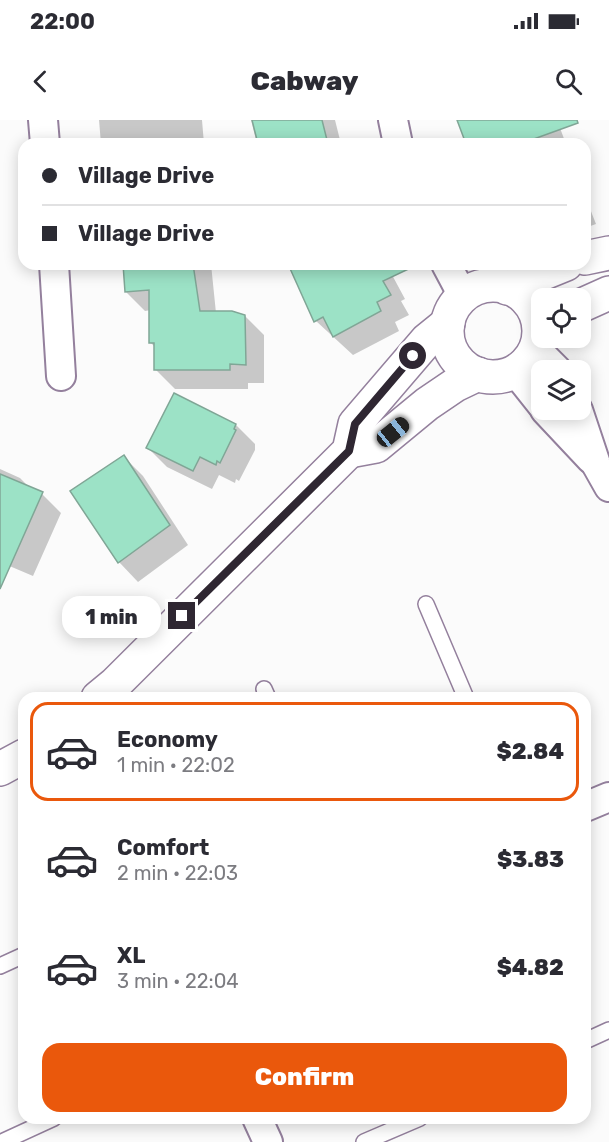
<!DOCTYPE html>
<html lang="en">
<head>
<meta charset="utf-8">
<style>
  :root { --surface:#fff; --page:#f2f2f3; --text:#2b2b33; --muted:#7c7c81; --line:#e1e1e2; --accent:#ea580c }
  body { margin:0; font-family:Rubik,sans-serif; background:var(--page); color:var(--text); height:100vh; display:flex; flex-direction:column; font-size:22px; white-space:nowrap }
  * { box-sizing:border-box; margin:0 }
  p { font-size:20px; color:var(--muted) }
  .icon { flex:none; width:33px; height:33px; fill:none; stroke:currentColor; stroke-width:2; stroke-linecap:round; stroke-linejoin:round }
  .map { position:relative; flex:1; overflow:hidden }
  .drawer { position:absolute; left:18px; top:572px; width:573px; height:432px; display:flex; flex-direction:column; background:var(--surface); border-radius:18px; box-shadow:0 3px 15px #0003 }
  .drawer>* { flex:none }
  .hud { position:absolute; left:18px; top:18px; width:573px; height:132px; border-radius:18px; box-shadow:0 3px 15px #0003; display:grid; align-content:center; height:132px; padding:0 24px; background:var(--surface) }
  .fabs { position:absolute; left:531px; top:168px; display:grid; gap:12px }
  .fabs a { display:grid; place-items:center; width:60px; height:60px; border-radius:12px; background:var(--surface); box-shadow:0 3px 15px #0003; font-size:30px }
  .end { position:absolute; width:27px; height:27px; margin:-14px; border:8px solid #2f2732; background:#fff; box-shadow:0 0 0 3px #fff }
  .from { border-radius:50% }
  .bubble { position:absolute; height:42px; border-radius:18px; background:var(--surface); box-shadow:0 3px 15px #0003; font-size:20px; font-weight:800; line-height:42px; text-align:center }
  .car { position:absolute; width:18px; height:36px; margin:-18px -9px; border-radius:8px; box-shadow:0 0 4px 2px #0007; background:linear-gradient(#222 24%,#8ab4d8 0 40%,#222 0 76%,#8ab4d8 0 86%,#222 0) }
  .hud b { display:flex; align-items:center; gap:21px; height:57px; font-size:22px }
  .hud b+b { border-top:2px solid var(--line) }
  .hud i { width:15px; height:15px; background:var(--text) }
  ul { padding:10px 0 0; list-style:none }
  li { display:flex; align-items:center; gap:18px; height:99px; margin:0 12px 9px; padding:0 12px; border:3px solid transparent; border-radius:18px }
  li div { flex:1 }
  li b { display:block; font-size:22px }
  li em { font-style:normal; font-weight:800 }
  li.active { border-color:var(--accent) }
  li>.icon { width:54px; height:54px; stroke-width:1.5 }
  .cta { display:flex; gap:12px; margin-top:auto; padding:12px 24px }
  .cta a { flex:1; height:69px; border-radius:18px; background:var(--accent); color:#fff; font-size:24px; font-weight:800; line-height:69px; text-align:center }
  .status { display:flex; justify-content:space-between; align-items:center; height:42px; padding:0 30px; background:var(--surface); direction:ltr }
  .status svg { height:16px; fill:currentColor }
  header { display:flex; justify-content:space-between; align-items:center; height:78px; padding:0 24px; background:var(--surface); font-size:27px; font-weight:800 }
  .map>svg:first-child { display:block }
</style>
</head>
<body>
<div class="status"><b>22:00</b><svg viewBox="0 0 49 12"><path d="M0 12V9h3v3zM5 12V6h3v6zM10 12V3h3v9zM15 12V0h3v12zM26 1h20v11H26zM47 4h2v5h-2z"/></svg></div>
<header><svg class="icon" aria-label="back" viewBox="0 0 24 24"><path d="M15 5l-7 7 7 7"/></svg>Cabway<svg class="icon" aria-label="search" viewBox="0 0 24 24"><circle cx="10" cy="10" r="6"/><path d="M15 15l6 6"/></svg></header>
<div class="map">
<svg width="609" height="1022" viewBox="0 0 609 1022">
  <rect width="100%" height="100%" fill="#fbfbfb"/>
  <g fill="#0003">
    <path d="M99 0H202L204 24H101Z"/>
    <path d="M251 0H335L341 24H257Z"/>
    <path d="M459 0H557L566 24H468Z"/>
    <path d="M585 76 596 104 585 108Z"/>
    <path d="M124 144H211L216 193 245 196 264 215V263H248V269H175L156 250V228L151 223V190L145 191 126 172Z"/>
    <path d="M289 144H382L391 153 405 179 401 181 409 195 395 202 399 211 353 235 316 201Z"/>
    <path d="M174 275 236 305 255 324V330L239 361 236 359 235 363 219 355 212 369 167 347 148 328Z"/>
    <path d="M124 337 143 356 188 425 138 462 119 442 72 371Z"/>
    <path d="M0 349 20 358 31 369 42 374 61 393 33 456 0 442Z"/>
  </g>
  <g fill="#9ce2c6" stroke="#80a696" stroke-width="1.5">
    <path d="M252 0H322L328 24H258Z"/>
    <path d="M457 0H577L578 3 520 24H466Z"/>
    <path d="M123 144H193L200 191H232L245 195 246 245 230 244V250H154V223H149V170L125 172Z"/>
    <path d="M288 144H419L383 161 391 175 377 182 381 191 333 217 323 197 314 202Z"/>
    <path d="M174 273 236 304 234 309 236 310 220 343 217 341 216 345 200 337 193 351 146 328Z"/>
    <path d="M124 335 170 405 118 443 70 371Z"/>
    <path d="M0 354 43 372 0 469Z"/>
  </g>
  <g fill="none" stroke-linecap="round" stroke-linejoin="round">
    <defs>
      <g id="service">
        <path d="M426 484 466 578"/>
        <path d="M264 569 268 578"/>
        <path d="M0 846 24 835"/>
        <path d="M585 921 609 910"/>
        <path d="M4 1021 54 998"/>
        <path d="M364 1022 420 998"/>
      </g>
      <g id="minor">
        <path d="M43 0 45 24"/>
        <path d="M393 0 398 24"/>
        <path d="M54 144 61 256"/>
        <path d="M446 144 463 176"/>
        <path d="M535 228 557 250"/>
        <path d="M515 251 542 285"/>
        <path d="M545 290 591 339"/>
        <path d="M578 290 596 344 609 367"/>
        <path d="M585 687 609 677"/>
        <path d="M257 998 268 1022"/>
      </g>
      <g id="tertiary">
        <path d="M585 138 609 133"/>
        <circle cx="493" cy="211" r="46"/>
        <path d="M507 168 566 144"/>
        <path d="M580 186 609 173"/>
        <path d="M349 331 376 326 427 284 455 265 478 254"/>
        <path d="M98 578 115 564 349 331 355 304 427 220 448 203"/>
        <path d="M0 649 24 636"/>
      </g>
    </defs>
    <use href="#service" stroke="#94809d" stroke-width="18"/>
    <use href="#minor" stroke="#94809d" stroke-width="32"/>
    <use href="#tertiary" stroke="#94809d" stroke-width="36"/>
    <use href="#service" stroke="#fff" stroke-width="15"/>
    <use href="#minor" stroke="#fff" stroke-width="28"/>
    <use href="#tertiary" stroke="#fff" stroke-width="33"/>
  </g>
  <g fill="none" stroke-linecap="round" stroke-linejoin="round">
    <path stroke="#2f2732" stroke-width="8" d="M182 496 349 331 355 304 413 236"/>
  </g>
</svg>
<div class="fabs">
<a><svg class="icon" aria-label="locate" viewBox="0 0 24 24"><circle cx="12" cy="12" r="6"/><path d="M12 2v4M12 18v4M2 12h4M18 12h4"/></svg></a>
<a><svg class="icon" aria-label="layers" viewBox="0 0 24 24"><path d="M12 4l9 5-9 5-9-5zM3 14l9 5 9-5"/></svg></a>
</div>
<i class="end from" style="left:413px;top:236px"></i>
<i class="end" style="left:182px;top:496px"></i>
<div class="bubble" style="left:62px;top:476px;width:99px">1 min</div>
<i class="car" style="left:393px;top:312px;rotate:51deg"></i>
<div class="hud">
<b><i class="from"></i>Village Drive</b>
<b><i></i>Village Drive</b>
</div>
<section class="drawer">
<ul>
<li class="active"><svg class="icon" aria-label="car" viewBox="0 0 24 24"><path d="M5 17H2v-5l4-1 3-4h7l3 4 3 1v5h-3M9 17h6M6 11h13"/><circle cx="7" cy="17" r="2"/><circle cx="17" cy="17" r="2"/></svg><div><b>Economy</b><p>1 min · 22:02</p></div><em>$2.84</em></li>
<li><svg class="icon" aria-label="car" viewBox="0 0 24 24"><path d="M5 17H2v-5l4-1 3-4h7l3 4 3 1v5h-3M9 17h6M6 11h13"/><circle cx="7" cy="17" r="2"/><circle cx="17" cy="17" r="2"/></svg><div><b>Comfort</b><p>2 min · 22:03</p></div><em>$3.83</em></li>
<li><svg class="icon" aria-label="car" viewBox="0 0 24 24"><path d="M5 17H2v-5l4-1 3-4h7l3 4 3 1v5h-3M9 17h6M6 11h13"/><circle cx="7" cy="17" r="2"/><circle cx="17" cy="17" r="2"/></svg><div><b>XL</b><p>3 min · 22:04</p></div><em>$4.82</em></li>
</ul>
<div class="cta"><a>Confirm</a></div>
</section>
</div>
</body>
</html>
